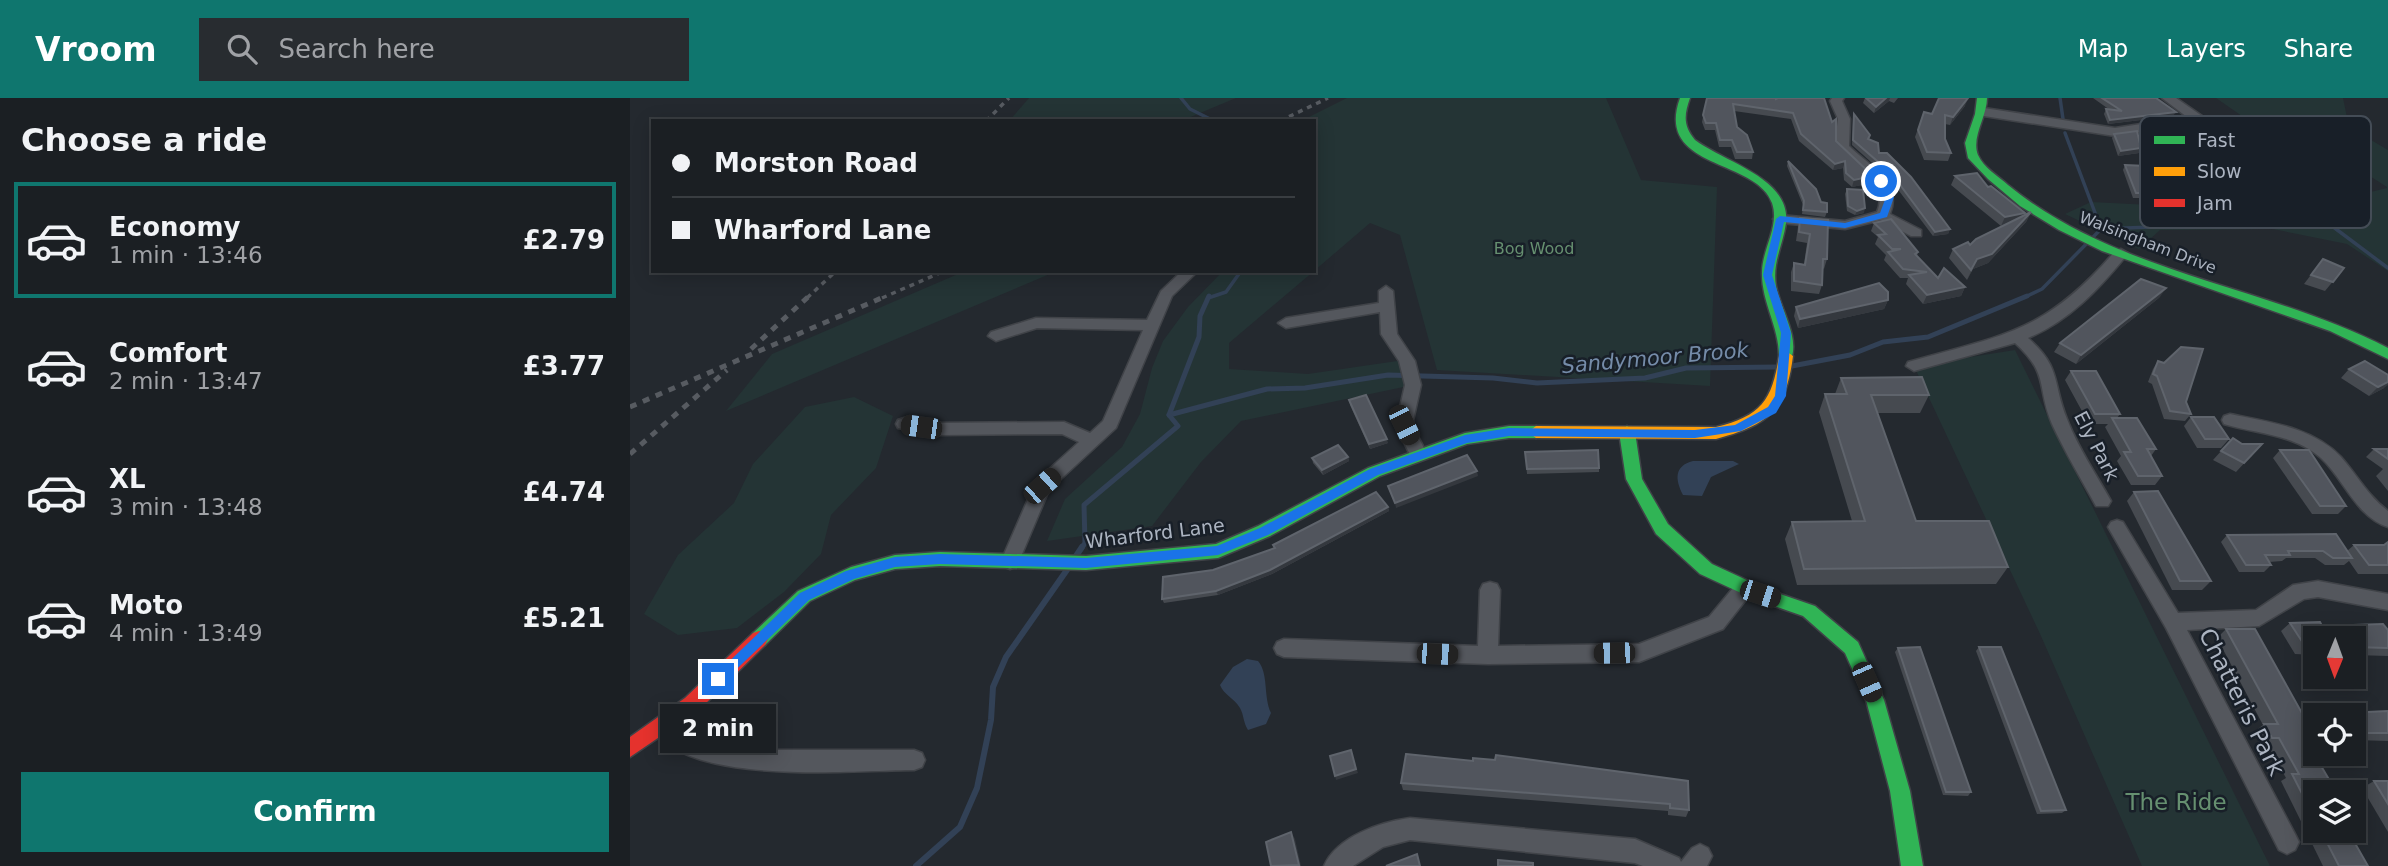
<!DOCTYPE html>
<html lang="en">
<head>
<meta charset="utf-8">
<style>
  :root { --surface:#1b1f23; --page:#282c30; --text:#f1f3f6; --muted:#a0a2a6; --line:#393d41; --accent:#0f766e }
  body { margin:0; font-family:"DejaVu Sans",sans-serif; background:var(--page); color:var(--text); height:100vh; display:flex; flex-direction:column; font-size:26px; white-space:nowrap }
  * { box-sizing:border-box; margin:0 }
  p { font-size:23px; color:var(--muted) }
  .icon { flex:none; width:38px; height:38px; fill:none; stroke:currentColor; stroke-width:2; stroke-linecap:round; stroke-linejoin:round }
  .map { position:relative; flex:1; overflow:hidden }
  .panel { display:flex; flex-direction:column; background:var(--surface); width:630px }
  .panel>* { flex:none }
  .hud { position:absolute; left:21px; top:21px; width:665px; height:154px; border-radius:0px; box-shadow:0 4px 18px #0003,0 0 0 2px var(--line); display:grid; align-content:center; height:154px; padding:0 21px; background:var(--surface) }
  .needle { width:46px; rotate:181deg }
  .tools { position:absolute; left:1673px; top:528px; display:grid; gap:14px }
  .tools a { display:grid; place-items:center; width:63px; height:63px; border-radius:0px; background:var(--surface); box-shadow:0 4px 18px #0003,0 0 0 2px var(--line); font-size:35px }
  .end { position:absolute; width:32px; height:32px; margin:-16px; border:9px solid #1a73e8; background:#fff; box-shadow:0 0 0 4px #fff }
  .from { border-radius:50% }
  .bubble { position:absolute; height:49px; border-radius:0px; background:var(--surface); box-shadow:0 4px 18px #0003,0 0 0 2px var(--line); font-size:23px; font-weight:800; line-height:49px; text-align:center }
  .car { position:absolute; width:21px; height:42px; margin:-21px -10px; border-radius:9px; box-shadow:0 0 5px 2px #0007; background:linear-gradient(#222 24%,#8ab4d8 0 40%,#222 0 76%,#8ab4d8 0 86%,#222 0) }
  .hud b { display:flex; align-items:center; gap:24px; height:66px; font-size:26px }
  .hud b+b { border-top:2px solid var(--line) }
  .hud i { width:18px; height:18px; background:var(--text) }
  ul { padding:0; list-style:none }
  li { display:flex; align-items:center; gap:21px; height:116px; margin:0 14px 10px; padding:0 7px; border:4px solid transparent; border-radius:0px }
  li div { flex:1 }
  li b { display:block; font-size:26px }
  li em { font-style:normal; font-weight:800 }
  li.selected { border-color:var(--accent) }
  li>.icon { width:63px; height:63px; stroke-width:1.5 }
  h2 { padding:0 21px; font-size:32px; line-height:84px }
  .primary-button { display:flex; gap:14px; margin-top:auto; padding:14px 21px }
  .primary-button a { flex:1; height:80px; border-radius:0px; background:var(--accent); color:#fff; font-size:28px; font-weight:800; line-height:80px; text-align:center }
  header { display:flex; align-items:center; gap:42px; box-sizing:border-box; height:98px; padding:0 35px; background:var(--accent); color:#fff }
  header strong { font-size:33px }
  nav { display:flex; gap:38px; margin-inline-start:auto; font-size:24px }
  .search { width:490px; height:63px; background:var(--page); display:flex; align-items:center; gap:18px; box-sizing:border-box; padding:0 24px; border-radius:0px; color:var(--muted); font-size:26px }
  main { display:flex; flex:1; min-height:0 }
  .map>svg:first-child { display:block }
</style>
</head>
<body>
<header>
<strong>Vroom</strong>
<div class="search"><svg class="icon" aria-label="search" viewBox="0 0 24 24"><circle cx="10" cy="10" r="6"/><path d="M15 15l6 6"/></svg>Search here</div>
<nav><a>Map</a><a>Layers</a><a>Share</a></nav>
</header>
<main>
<section class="panel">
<h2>Choose a ride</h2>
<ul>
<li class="selected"><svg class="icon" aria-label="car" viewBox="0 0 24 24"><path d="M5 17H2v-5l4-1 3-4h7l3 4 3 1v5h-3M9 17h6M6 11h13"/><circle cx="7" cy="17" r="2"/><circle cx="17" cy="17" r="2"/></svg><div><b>Economy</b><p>1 min · 13:46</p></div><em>£2.79</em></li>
<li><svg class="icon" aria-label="car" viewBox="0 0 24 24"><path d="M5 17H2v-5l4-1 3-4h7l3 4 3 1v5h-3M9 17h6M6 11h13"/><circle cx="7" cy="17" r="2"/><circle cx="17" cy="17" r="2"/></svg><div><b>Comfort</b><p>2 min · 13:47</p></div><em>£3.77</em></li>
<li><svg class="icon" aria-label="car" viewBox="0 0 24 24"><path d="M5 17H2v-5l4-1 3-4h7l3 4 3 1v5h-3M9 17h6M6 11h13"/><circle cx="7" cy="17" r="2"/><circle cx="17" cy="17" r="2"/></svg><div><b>XL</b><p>3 min · 13:48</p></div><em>£4.74</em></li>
<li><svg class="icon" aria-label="car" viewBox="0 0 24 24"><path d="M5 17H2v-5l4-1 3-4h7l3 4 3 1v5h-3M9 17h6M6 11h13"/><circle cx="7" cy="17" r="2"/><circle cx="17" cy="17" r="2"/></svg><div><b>Moto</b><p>4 min · 13:49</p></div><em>£5.21</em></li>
</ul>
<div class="primary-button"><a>Confirm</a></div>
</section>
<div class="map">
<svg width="1758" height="768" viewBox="0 0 1758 768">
  <rect width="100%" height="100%" fill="#24292f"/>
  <g fill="#243435" fill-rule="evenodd">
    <path d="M399 0H606L551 23H379Z"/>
    <path d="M717 0H976L1011 82 1087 89 1080 288 807 272 770 137 740 125 684 173V23H671Z"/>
    <path d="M1586 0H1713L1719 29 1758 52V173L1717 146 1643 131 1530 132 1509 151 1435 116 1461 104 1541 108 1726 97ZM1724 68 1757 89V90L1728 97Z"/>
    <path d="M335 173H427L96 313 142 256Z"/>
    <path d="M593 173H684L599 245V271L678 276 774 262 783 287 611 323 571 364 522 428 417 443 435 401 492 349 510 316 522 270 533 243 558 209Z"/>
    <path d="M1385 252 1640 768H1512L1411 538 1284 268Z"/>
    <path d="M224 299 263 318 246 370 201 417 191 456 154 494 107 530 48 537 14 516 48 457 104 405 123 366 175 309Z"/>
  </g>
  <g fill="#324156">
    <path d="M1063 363H1103L1109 366 1081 379 1072 398 1053 397C1045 381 1044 368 1063 363Z"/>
    <path d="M617 561 628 563C639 576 633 598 641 615L636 626 618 632C613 624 614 617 610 610 604 600 594 597 590 587L603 569Z"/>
  </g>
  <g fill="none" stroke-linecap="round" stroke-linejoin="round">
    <g stroke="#324156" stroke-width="3.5">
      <path d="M551 0 560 11 584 23"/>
      <path d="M1430 0 1433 21"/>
      <path d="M1435 35 1467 120"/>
      <path d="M1471 131 1694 122 1758 170"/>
      <path d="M578 200 596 194 611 173"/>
      <path d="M1393 200 1412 191 1471 131 1468 123"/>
    </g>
    <g stroke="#324156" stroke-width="5">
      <path d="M1162 268 1220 257 1253 244 1298 239 1397 198"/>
      <path d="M539 317 637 291 675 290 758 277 863 280 907 285 1015 280 1056 270 1148 269"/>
      <path d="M451 451 455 445 454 407 548 328 539 317 569 239 570 218 579 198"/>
    </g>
    <g stroke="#324156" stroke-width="6">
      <path d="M446 458 452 449"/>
      <path d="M286 768 330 729 347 690 361 622 363 589 376 559 439 469"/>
    </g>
    <defs>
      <g id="street">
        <path d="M1202 0H1214L1212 3 1220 21 1219 48C1238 67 1273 84 1260 116L1291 132V138H1281L1251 122 1215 131 1150 125 1143 121 1150 117 1215 123 1247 114C1260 84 1223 69 1207 49L1205 42 1208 21 1200 3Z"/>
        <path d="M1532 0H1546L1660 79 1649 82 1566 25 1485 38 1354 18 1348 14 1354 10 1485 30 1557 19Z"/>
        <path d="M1491 151 1498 155 1496 158C1468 192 1439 223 1398 240 1432 270 1422 284 1437 321 1448 350 1466 376 1481 403L1478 408H1466C1451 381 1435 354 1422 326 1406 288 1420 277 1385 245L1284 273 1276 268 1278 264C1377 236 1416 234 1486 152Z"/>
        <path d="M552 173H568L542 198 486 330 419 392 387 468 380 471 373 468 371 463 406 383 449 344 432 336 308 337 268 330 266 326 268 322 274 320 308 325 434 324 460 335 473 323 513 232 407 230 366 243 358 238 361 234 406 220 517 222 531 193Z"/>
        <path d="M756 188 763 193 767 236 785 263 791 287 782 327 797 356 788 362 782 361 766 327 775 287 769 263 751 236 750 214 656 230 648 225 656 220 749 205V193Z"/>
        <path d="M1600 316C1638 324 1683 329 1711 359 1727 377 1738 398 1758 413V429C1726 419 1714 381 1691 360 1664 336 1627 336 1594 326L1592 322 1594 318Z"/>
        <path d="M1487 422 1493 424 1548 515 1626 512 1663 487 1688 483 1758 496V512L1688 499 1674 501 1629 528 1557 532 1665 736 1669 744 1665 752 1657 756 1649 752 1536 530 1478 429 1481 424Z"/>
        <path d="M1115 482 1122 484 1125 490 1093 531 1009 564 858 566 654 559 647 556 644 550 647 544 654 541 848 548 850 492 853 486 860 484 867 486 870 492 868 548 1009 546 1079 519 1108 484Z"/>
        <path d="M34 618 72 643 109 652H284L292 655 295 662 292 669 284 672C226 672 51 689 23 628L26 621Z"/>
        <path d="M780 720 1005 741 1049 760 1051 764 1062 750 1070 746 1078 750 1082 758 1077 768H1013L1005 765 780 742 753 749 723 768H694C707 738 751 724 780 720Z"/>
      </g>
      <g id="fast">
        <path d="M1050 0H1060C1054 17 1053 28 1065 42 1094 64 1161 80 1156 125 1153 147 1142 165 1146 188 1150 210 1170 240 1161 261L1156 263 1149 258C1149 229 1131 203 1132 174 1132 151 1150 128 1142 105 1126 60 1024 72 1050 0Z"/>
        <path d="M1347 0H1357C1357 19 1341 39 1348 57 1353 69 1368 78 1378 87 1486 176 1636 187 1758 250V261L1700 233 1472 153 1429 132 1390 108 1358 81 1338 60 1335 45 1345 16Z"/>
        <path d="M879 328H906L914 334 906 340H879L837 346 750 378 640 438 588 460 456 472 310 468 265 471 225 482 180 503 135 547 129 549 123 547 120 541 123 535 168 493 221 469 265 457 310 454 456 458 586 446 628 428 738 370 835 335Z"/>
        <path d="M997 328 1005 334 1012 381 1038 426 1082 466 1136 491 1185 508 1228 544 1254 602 1280 693 1293 768H1271L1260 693 1236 602 1215 555 1173 518 1124 501 1070 476 1026 436 996 381 989 334Z"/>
      </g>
      <path id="slow" d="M1156 253 1163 258C1156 313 1138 327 1086 341L906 340 898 334 906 328 1086 329C1131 318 1142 303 1149 258Z"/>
      <path id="jam" d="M129 533 135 535 138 541 135 547 69 612 0 659V639L55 600 123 535Z"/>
    </defs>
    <use href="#street" stroke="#404348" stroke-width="3"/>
    <use href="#fast" stroke="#404348" stroke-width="3"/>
    <use href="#slow" stroke="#404348" stroke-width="3"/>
    <use href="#jam" stroke="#404348" stroke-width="3"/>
    <use href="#street" fill="#54575d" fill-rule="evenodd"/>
    <use href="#fast" fill="#30b455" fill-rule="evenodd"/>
    <use href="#slow" fill="#ff9f0a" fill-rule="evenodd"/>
    <use href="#jam" fill="#e5322d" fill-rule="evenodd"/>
    <g stroke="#575b61" stroke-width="3.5" stroke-dasharray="5 5" stroke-linecap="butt">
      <path d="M356 23 379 0"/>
      <path d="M650 23 698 0"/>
      <path d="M177 200 206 173"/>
      <path d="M252 200 314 173"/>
    </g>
    <g stroke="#575b61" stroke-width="5" stroke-dasharray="7 7" stroke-linecap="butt">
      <path d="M121 251 179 198"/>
      <path d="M0 309 256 198"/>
      <path d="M0 356 97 272"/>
    </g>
  </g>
  <g fill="#464a50">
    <path d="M1077 0 1146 1 1206 43 1243 78 1241 85 1222 89 1214 82 1213 70 1203 72 1169 43 1161 21 1104 13 1107 29 1123 54 1122 61H1105L1101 49H1089L1085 32H1075L1072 24Z"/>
    <path d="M1235 0H1268L1264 5 1259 3 1244 15 1233 5Z"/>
    <path d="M1463 0H1526L1543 18 1478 26 1474 16 1476 11 1480 12Z"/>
    <path d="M1335 8 1320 27 1315 26V41L1321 55 1318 63 1294 62 1285 39 1294 14 1302 16Z"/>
    <path d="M1224 16 1238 41 1249 55 1320 131 1318 136 1303 138 1260 81 1222 47 1223 21Z"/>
    <path d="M1560 24 1639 79 1635 84 1612 86 1562 46 1533 51 1514 36 1516 32Z"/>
    <path d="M1484 36 1509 55 1488 58 1482 40Z"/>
    <path d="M1158 63 1197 114 1195 119 1172 116 1173 107 1157 68Z"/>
    <path d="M1495 67 1517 83 1525 95 1522 100H1503L1493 72Z"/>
    <path d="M1325 78 1358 89 1394 118 1401 114 1396 124 1358 165 1343 171 1337 182 1319 160 1323 151 1340 147 1373 127 1371 128 1321 87Z"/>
    <path d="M1217 91 1234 115 1225 117 1217 113 1215 96Z"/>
    <path d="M1170 120 1197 161 1194 171 1193 170 1192 187 1189 196 1161 193V174L1164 165 1174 166 1177 145 1166 143 1168 129Z"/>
    <path d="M1244 125 1288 154 1287 158 1308 180 1335 189 1331 198 1293 206 1276 186 1278 180H1270L1254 162 1256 157 1245 146 1248 139 1241 133Z"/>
    <path d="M1693 161 1714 170 1695 193 1674 186Z"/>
    <path d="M1530 199 1446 266 1424 254 1430 245Z"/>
    <path d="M1258 202 1254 211 1168 230 1164 218 1166 209Z"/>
    <path d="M1528 263 1556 304 1561 316 1555 323 1534 321 1522 286 1518 284 1523 271Z"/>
    <path d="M1719 271 1754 290 1739 298 1711 280Z"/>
    <path d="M1441 273 1490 316 1487 320 1526 351 1521 358 1532 378 1525 387H1501L1487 363 1491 358 1475 329 1478 326H1459L1435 282Z"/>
    <path d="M1211 280 1299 297 1290 315H1247L1286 423 1378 469 1366 486 1167 487 1155 441 1162 424 1222 423 1189 314 1195 296H1205Z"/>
    <path d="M719 302 758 345 740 351 720 307Z"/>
    <path d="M1561 319 1599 341 1591 350H1567L1554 328Z"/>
    <path d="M1603 340 1612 346H1632L1606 374 1583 362Z"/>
    <path d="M1744 351H1758V393L1746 378 1753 371 1736 359Z"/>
    <path d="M1650 352 1716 408 1708 416H1682L1643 360Z"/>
    <path d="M895 354 969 370V374L897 376Z"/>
    <path d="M718 359 719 363 693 377 683 365 682 360Z"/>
    <path d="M1504 394 1581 483 1572 492H1542L1497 403Z"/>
    <path d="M758 409 759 413 642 476 588 497 534 505 532 501 583 472 644 450 643 447Z"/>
    <path d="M1597 437 1717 453 1724 447H1754L1758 444V476H1728L1719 463 1714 467H1695L1685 460H1656L1652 463 1639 464 1641 467 1634 474H1609L1591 444Z"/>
    <path d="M1660 525 1692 528 1758 532V558L1724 557V541H1685V557L1665 556 1651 533Z"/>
    <path d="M1596 531 1678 626H1685V639L1677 645 1685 695V733H1718L1738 768H1693L1651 683 1656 680 1638 648H1631L1624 634 1633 627 1587 540Z"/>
    <path d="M1349 549 1436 712 1432 715 1407 716 1346 553Z"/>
    <path d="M1268 550 1341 694 1338 698 1313 697 1265 554Z"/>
    <path d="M1758 613V643L1724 642V618H1713L1717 615Z"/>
    <path d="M866 657 1059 712 1056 719 1038 717V713L773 692 771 685 843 663 865 662Z"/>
    <path d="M1744 683H1758V734L1732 690Z"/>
  </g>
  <g fill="#34383e">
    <path d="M1256 0H1260L1259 3 1244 15 1246 9Z"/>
    <path d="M1338 1 1335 8 1320 27 1323 19Z"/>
    <path d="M1546 14 1543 18 1478 26 1480 22Z"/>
    <path d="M1564 41 1562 46 1533 51 1535 46Z"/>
    <path d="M1511 50 1509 55 1488 58 1491 53Z"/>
    <path d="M1215 63 1213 70 1203 72 1205 66Z"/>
    <path d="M1243 78 1241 85 1222 89 1224 82Z"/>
    <path d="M1235 110 1234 115 1225 117 1227 113Z"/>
    <path d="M1401 114 1396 124 1358 165 1343 171 1337 182 1347 161Z"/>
    <path d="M1395 115 1390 125 1371 128 1375 119Z"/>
    <path d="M1320 131 1318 136 1303 138 1305 134Z"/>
    <path d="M1335 189 1331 198 1293 206 1297 197Z"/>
    <path d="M1536 190 1530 199 1446 266 1451 257Z"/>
    <path d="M1258 202 1254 211 1168 230 1170 221Z"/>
    <path d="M1758 284V287L1754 290 1739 298 1748 289Z"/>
    <path d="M757 341 758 345 740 351 739 346Z"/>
    <path d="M718 359 719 363 693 377 692 372Z"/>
    <path d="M847 373 848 378 766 410 765 405Z"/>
    <path d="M758 409 759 413 642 476 588 497 586 493Z"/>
    <path d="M721 652 728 675 706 682 705 678Z"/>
    <path d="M661 734 665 741 671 768H667Z"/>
  </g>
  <g fill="#51555d" stroke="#5f646c" stroke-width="2">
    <path d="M1077 0H1146V1L1148 0H1194L1202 24 1206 21V43L1243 78 1224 82 1216 75 1215 63 1205 66 1171 36 1163 15 1103 6 1107 29 1117 37 1123 54H1107L1102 42H1090L1086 25H1076L1073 17Z"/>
    <path d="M1236 0H1256L1246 9Z"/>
    <path d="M1309 0H1338L1323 19 1315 17V41L1321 55 1297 54 1288 32 1294 14 1302 16Z"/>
    <path d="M1472 0H1526L1546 14 1480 22 1476 11 1492 13Z"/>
    <path d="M1224 16 1240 37 1238 41 1248 45 1249 55H1257L1281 79 1320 131 1305 134 1262 76 1223 42Z"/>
    <path d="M1507 33 1511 50 1491 53 1484 36Z"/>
    <path d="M1158 63 1186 91 1191 104 1197 105V114L1173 112 1174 103Z"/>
    <path d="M1495 67 1516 68 1517 83 1525 95H1506Z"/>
    <path d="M1347 75 1358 89 1361 88 1395 115 1375 119 1325 78Z"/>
    <path d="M1217 91 1233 92 1235 110 1227 113 1218 108Z"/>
    <path d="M1401 114 1362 156 1347 161 1341 172 1323 151 1338 144 1340 147 1346 141Z"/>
    <path d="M1170 120 1198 122 1197 161H1193L1192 187 1164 183V165L1175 167 1180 136 1169 134Z"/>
    <path d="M1261 121 1288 154 1285 156 1308 180 1314 170 1335 189 1297 197 1279 177 1297 174 1273 171 1258 154 1271 151H1262L1248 137 1256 136 1244 125Z"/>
    <path d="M1693 161 1714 170 1703 184 1681 177Z"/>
    <path d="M1511 181 1536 190 1451 257 1430 245Z"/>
    <path d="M1249 185 1258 194V202L1170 221 1166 209Z"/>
    <path d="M1551 249 1573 251 1556 304 1561 316 1540 313 1527 278 1523 276 1528 263 1534 265Z"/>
    <path d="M1735 263 1758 277V284L1748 289 1719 271Z"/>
    <path d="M1441 273H1466L1490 316H1465Z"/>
    <path d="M1292 279 1299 297H1241L1286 423H1359L1378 469 1174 471 1162 424 1235 423 1195 296H1217L1211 280Z"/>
    <path d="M736 297 757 341 739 346 719 302Z"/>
    <path d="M1561 319H1584L1599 341H1575Z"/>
    <path d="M1482 320H1507L1526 351H1517L1532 378H1508L1494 354H1501Z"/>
    <path d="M1603 340 1612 346H1632L1614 365 1591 353Z"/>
    <path d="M708 347 718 359 692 372 682 360Z"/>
    <path d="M1744 351H1758V361Z"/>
    <path d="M968 352 969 370 897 371 895 354Z"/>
    <path d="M1650 352H1679L1716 408H1690Z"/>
    <path d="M837 357 847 373 765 405 758 388Z"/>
    <path d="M1528 393 1581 483H1550L1504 394Z"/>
    <path d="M746 394 758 409 640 472 586 493 532 501 533 479 583 472 645 450 643 447Z"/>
    <path d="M1706 436 1722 460H1703L1693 453H1658L1660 457H1635L1641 467H1616L1597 437Z"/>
    <path d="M1758 444V467H1739L1724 447H1754Z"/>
    <path d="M1690 524 1692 528 1753 526 1758 532V550L1724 549V541H1685V548H1675L1660 525Z"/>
    <path d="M1596 531H1625L1678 626H1685V639H1674L1707 695H1685V721L1662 676H1669L1649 640H1642L1634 626H1648Z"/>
    <path d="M1290 549 1341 694H1316L1268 550Z"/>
    <path d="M1349 549H1371L1436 712 1411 713Z"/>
    <path d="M1758 613V635H1730L1724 625V618H1719L1717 615Z"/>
    <path d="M721 652 726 671 705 678 700 658Z"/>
    <path d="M776 656 843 663V660L865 662 866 657 1058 683 1059 712 1040 710V706L771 685Z"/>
    <path d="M1744 683H1758V706Z"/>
    <path d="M1691 733H1718L1738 768H1709Z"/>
    <path d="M661 734 669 767 641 768 636 744Z"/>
    <path d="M787 756 790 768H756Z"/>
    <path d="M868 762 903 765V768H868Z"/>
  </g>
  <path fill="#1a73e8" d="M1251 81 1264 99 1257 119 1215 130 1154 124 1142 177 1161 235 1156 298 1146 315 1111 333 1065 340 879 338 837 345 748 377 638 437 588 457 456 470 310 466 265 469 224 481 179 502 92 585 88 587 81 581 170 495 216 473 265 459 310 456 456 460 587 448 630 430 740 371 835 337 879 330 1065 332 1105 327 1138 309 1145 298 1151 235 1133 177 1146 121 1150 118 1215 125 1250 115 1256 99 1246 83Z"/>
  <g text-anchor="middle" stroke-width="5" stroke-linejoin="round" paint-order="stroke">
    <g font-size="16" fill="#acb4c1" stroke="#181f28">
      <text transform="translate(1518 144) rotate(21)" y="6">Walsingham Drive</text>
    </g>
    <g font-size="16" fill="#669070" stroke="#181f28">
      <text x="904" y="156">Bog Wood</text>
    </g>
    <g font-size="19" fill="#acb4c1" stroke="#181f28">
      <text transform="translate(1467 348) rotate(63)" y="7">Ely Park</text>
      <text transform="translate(525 435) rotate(-7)" y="7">Wharford Lane</text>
    </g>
    <g font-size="21" font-style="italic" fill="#758ca9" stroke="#181f28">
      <text transform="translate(1025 260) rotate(-5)" y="7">Sandymoor Brook</text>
    </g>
    <g font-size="23" fill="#acb4c1" stroke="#181f28">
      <text transform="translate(1612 604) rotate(63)" y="8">Chatteris Park</text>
    </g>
    <g font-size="23" fill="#669070" stroke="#181f28">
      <text x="1546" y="712">The Ride</text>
    </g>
  </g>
  <rect x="1510" y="18" width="231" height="112" rx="10" fill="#181f28" stroke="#444c56" stroke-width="2"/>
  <rect x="1524" y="38" width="31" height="8" fill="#30b455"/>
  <rect x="1524" y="69" width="31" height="9" fill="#ff9f0a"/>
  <rect x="1524" y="101" width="31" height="8" fill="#e5322d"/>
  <g font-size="19" fill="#acb4c1">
    <text x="1567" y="49">Fast</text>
    <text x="1567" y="80">Slow</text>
    <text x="1567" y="112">Jam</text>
  </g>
</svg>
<div class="tools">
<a><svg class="needle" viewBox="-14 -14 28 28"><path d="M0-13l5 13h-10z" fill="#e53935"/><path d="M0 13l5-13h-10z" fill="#a0a2a6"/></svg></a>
<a><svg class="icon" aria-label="locate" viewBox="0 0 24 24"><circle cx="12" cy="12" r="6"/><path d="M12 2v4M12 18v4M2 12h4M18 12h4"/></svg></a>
<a><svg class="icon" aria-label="layers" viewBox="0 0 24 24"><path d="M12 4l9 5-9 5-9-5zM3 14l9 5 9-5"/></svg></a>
</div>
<i class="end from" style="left:1251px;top:83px"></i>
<i class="end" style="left:88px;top:581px"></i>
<div class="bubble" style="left:30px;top:606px;width:116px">2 min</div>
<i class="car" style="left:774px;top:327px;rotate:154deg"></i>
<i class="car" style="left:291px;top:329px;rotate:278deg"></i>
<i class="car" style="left:412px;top:388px;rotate:48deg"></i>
<i class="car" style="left:1130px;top:496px;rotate:108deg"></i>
<i class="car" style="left:984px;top:555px;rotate:269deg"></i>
<i class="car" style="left:807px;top:556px;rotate:92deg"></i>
<i class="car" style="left:1237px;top:584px;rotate:156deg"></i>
<div class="hud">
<b><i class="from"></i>Morston Road</b>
<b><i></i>Wharford Lane</b>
</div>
</div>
</main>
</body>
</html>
